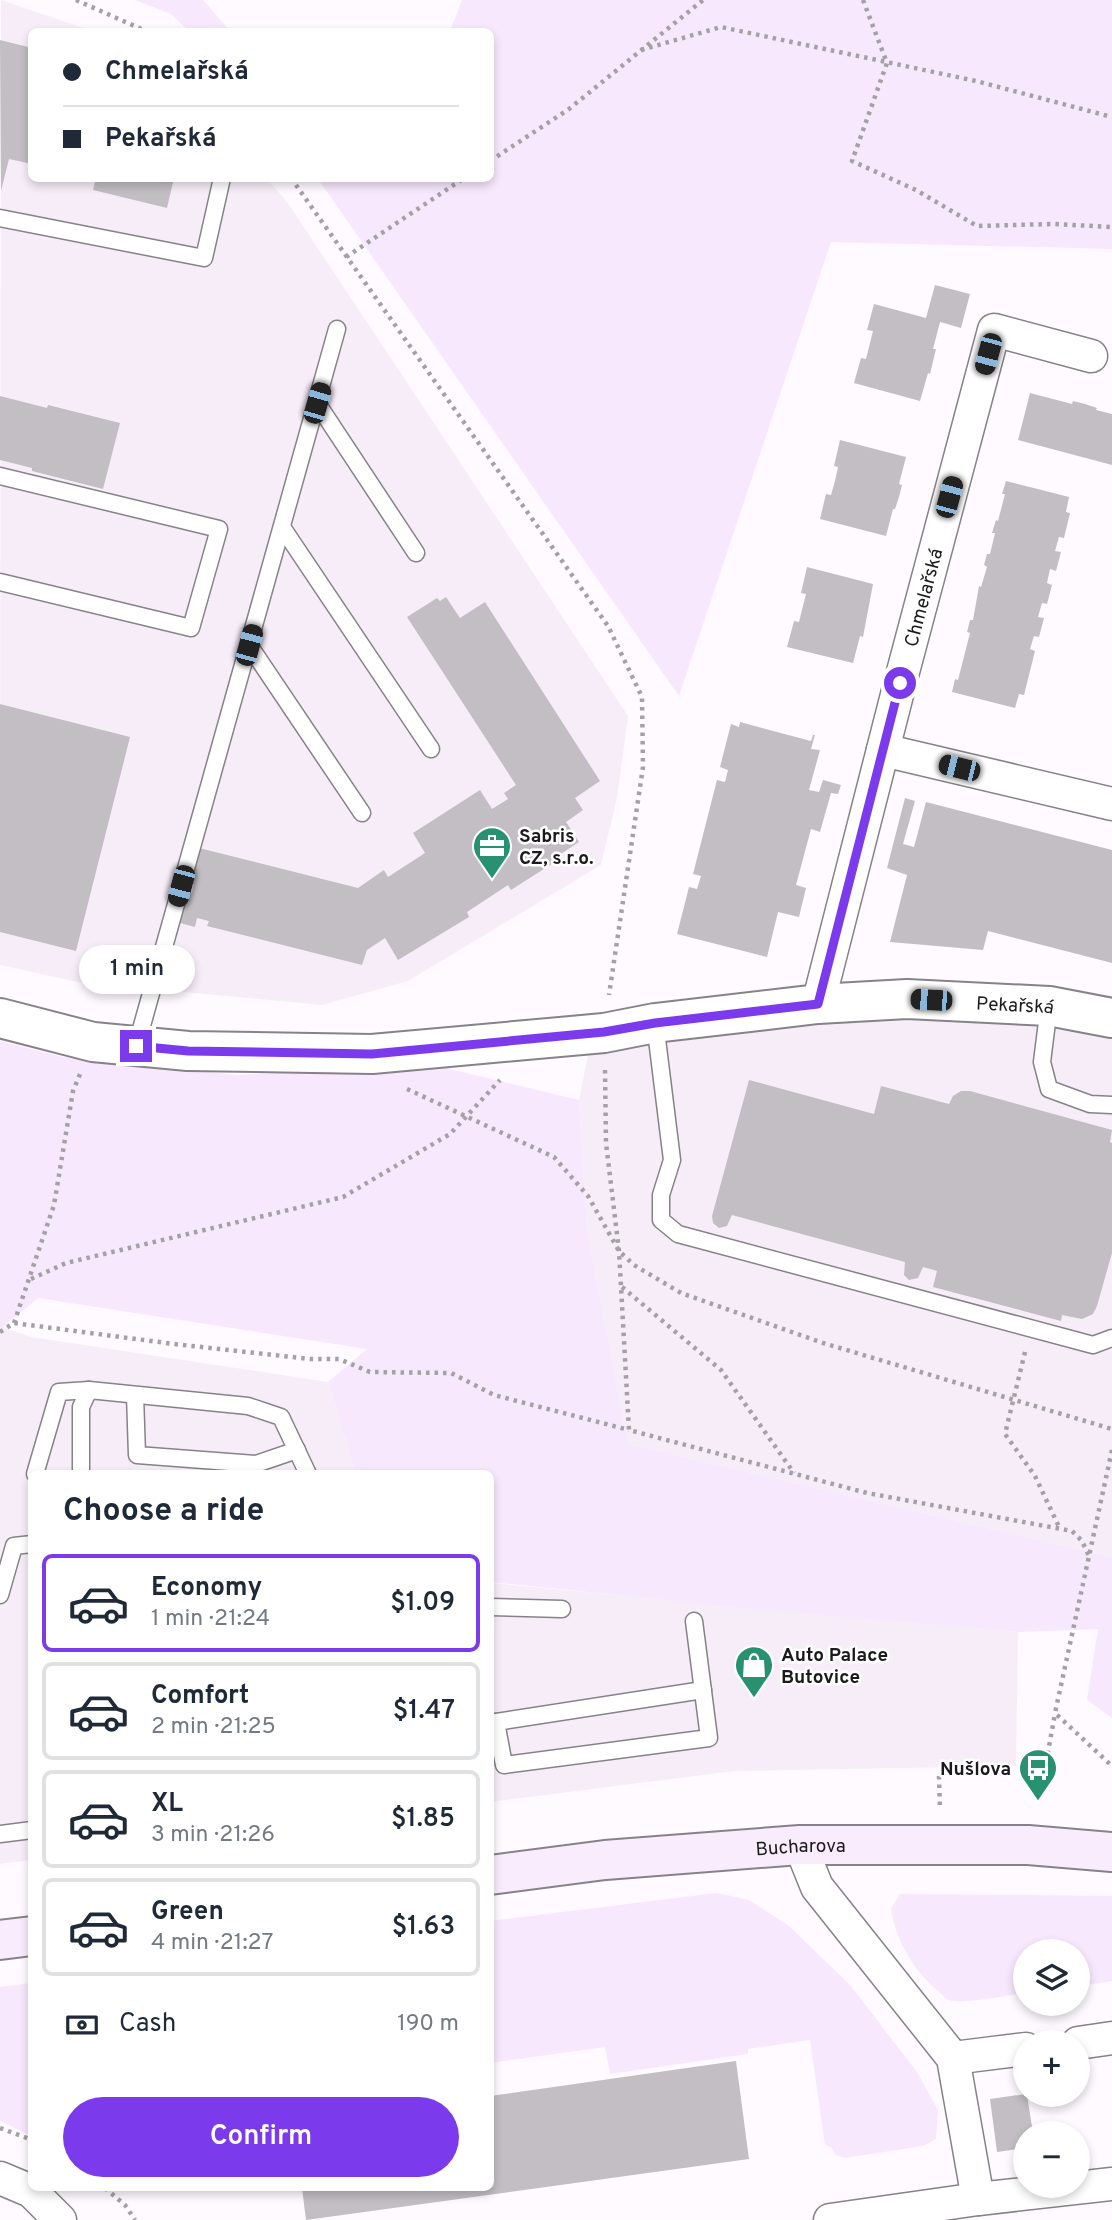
<!DOCTYPE html>
<html lang="en">
<head>
<meta charset="utf-8">
<style>
  :root { --surface:#fff; --page:#f2f2f3; --text:#1f2937; --muted:#747a83; --line:#e0e1e3; --accent:#7c3aed }
  body { margin:0; font-family:Overpass,sans-serif; background:var(--page); color:var(--text); height:100vh; display:flex; flex-direction:column; font-size:26px; white-space:nowrap }
  * { box-sizing:border-box; margin:0 }
  p { font-size:23px; color:var(--muted) }
  .icon { flex:none; width:38px; height:38px; fill:none; stroke:currentColor; stroke-width:2; stroke-linecap:round; stroke-linejoin:round }
  .map { position:relative; flex:1; overflow:hidden }
  .drawer { position:absolute; left:28px; top:1470px; width:466px; height:721px; display:flex; flex-direction:column; background:var(--surface); border-radius:10px; box-shadow:0 4px 10px #0003 }
  .drawer>* { flex:none }
  .guide { position:absolute; left:28px; top:28px; width:466px; height:154px; border-radius:10px; box-shadow:0 4px 10px #0003; display:grid; align-content:center; height:154px; padding:0 35px; background:var(--surface) }
  .buttons { position:absolute; left:1013px; top:1939px; display:grid; gap:14px }
  .buttons a { display:grid; place-items:center; width:77px; height:77px; border-radius:50%; background:var(--surface); box-shadow:0 4px 10px #0003; font-size:35px }
  .end { position:absolute; width:32px; height:32px; margin:-16px; border:9px solid #7c3aed; background:#fff; box-shadow:0 0 0 4px #fff }
  .from { border-radius:50% }
  .bubble { position:absolute; height:49px; border-radius:24px; background:var(--surface); box-shadow:0 4px 10px #0003; font-size:23px; font-weight:600; line-height:49px; text-align:center }
  .car { position:absolute; width:21px; height:42px; margin:-21px -10px; border-radius:9px; box-shadow:0 0 5px 2px #0007; background:linear-gradient(#222 24%,#8ab4d8 0 40%,#222 0 76%,#8ab4d8 0 86%,#222 0) }
  .guide b { display:flex; align-items:center; gap:24px; height:66px; font-size:26px }
  .guide b+b { border-top:2px solid var(--line) }
  .guide i { width:18px; height:18px; background:var(--text) }
  ul { padding:0; list-style:none }
  li { display:flex; align-items:center; gap:21px; height:98px; margin:0 14px 10px; padding:0 21px; border:4px solid var(--line); border-radius:10px }
  li div { flex:1 }
  li b { display:block; font-size:26px }
  li em { font-style:normal; font-weight:600 }
  li.current { border-color:var(--accent) }
  li>.icon { width:63px; height:63px; stroke-width:1.5 }
  h2 { padding:0 35px; font-size:32px; line-height:84px }
  .pay { display:flex; align-items:center; gap:18px; height:77px; padding:0 35px; font-size:26px }
  .pay p { margin-inline-start:auto }
  .cta { display:flex; gap:14px; margin-top:auto; padding:14px 35px }
  .cta a { flex:1; height:80px; border-radius:42px; background:var(--accent); color:#fff; font-size:28px; font-weight:600; line-height:80px; text-align:center }
  .map>svg:first-child { display:block }
</style>
</head>
<body>
<div class="map">
<svg width="1112" height="2220" viewBox="0 0 1112 2220">
  <rect width="100%" height="100%" fill="#fefaff"/>
  <g fill="#f6edf9">
    <path d="M1 0 92 31 32 32V178L267 179 288 203 628 716 617 798 601 865 408 981 322 1005 78 982 0 965Z"/>
    <path d="M884 1018 1001 1022 1112 1037V1557L628 1444 587 1230 579 1100 588 1055 669 1036 762 1026Z"/>
    <path d="M3 1327 31 1337 328 1382 356 1473 32 1474 31 1860 0 1864V1328Z"/>
    <path d="M490 1583 1018 1632 1016 1766 734 1771 490 1802Z"/>
  </g>
  <g fill="#f8e8fd">
    <path d="M135 0H203L230 31H189L171 14Z"/>
    <path d="M462 0H1112V249L831 242 679 696 318 179 377 178 393 182 394 178H490V32L450 31Z"/>
    <path d="M0 1041 63 1057 238 1075 433 1065 579 1100 587 1230 628 1444 1112 1557V1718L1087 1700 1098 1629 1018 1632 735 1607 490 1582V1474L356 1473 328 1382 367 1349 38 1298 3 1327 0 1328Z"/>
    <path d="M717 1893 749 1900 789 1926 850 1985 917 2072 938 2110 936 2139 923 2146 845 2158 836 2155 832 2148 825 2145 810 2040 748 2049V2054L610 2074 605 2047 490 2063V1921Z"/>
    <path d="M900 1894 1112 1896V1981L1078 1986V1951H1026L1025 1993C1010 1995 961 2005 949 2000 945 1999 943 1995 940 1993 915 1972 896 1942 891 1909Z"/>
    <path d="M31 1983H32L31 2136 0 2121V1987Z"/>
  </g>
  <g fill="#c2bec3">
    <path d="M0 40 32 48V164L9 159 1 191Z"/>
    <path d="M96 178H174L167 208 93 190Z"/>
    <path d="M935 285 970 294 961 328 940 322 933 349H936L930 374 928 373 920 401 854 383 861 358 866 359 873 331 867 330 874 304 926 318Z"/>
    <path d="M1030 393 1072 404 1073 401 1085 404 1097 408 1096 410 1112 414V465L1018 440Z"/>
    <path d="M0 396 47 408 48 405 120 423 103 489 32 471V468L0 460Z"/>
    <path d="M840 440 906 457 899 484 902 485 899 497 895 509H893L886 536 820 519 826 494 831 495 835 481 838 467 834 466Z"/>
    <path d="M1006 481 1069 497 1066 512 1070 513 1064 538 1059 537 1055 551 1061 552 1056 571 1050 569 1047 583 1052 585 1047 604 1042 603 1038 617 1044 618 1039 637 1034 636 1030 649 1035 651 1024 695 1019 694 1015 708 952 692 955 679 958 680 970 633 967 632 970 620H973L979 586 981 587 987 567 984 565 987 554H990L995 533H992L996 520 998 521 1005 494H1002Z"/>
    <path d="M807 567 873 584 863 637 860 636 853 663 787 647 794 621 799 622 806 594 801 593Z"/>
    <path d="M446 597 460 618 485 602 600 781 575 798 583 810 566 822 579 842 556 857 558 860 511 890 508 885 467 912 469 917 398 960 385 938 367 950 362 965 207 926 209 921 197 918 195 927 180 923 188 892 192 893 194 884H190L199 848 358 888 384 870 388 877 425 853 413 833 480 790 492 809 508 799 504 793 516 785 407 617 437 598 440 601Z"/>
    <path d="M0 704 130 737 76 951 0 932Z"/>
    <path d="M740 722 811 741 813 735H815L811 749 820 750 809 790 819 792 823 780 841 785 838 794 831 793 820 832 811 829 796 885 806 888 799 917 778 912 767 957 677 934 689 887 697 889 701 876 693 874 717 780 725 782 728 770 720 767 731 724 739 727Z"/>
    <path d="M905 798 915 801 903 844 914 847 926 802 1112 850V963L988 931 983 950 890 942 907 875 887 868Z"/>
    <path d="M749 1080 874 1114 881 1086 949 1104 953 1096 961 1091H970L1112 1130 1110 1142 1112 1143V1253L1097 1306 1093 1314 1082 1319 1062 1315 1061 1321 933 1287 937 1271 923 1267 918 1278 909 1280 904 1275 905 1262 732 1215 727 1226 719 1228 713 1223 712 1216Z"/>
    <path d="M736 2061 749 2159 306 2220 302 2188H490V2096Z"/>
    <path d="M1026 2094 1027 2095 1033 2133H1026V2148L997 2152 990 2099Z"/>
  </g>
  <g fill="none" stroke-linecap="round" stroke-linejoin="round">
    <defs>
      <g id="service">
        <path d="M0 218 204 258 222 178"/>
        <path d="M317 403 416 553"/>
        <path d="M0 476 219 529 191 628 0 582"/>
        <path d="M282 527 431 749"/>
        <path d="M249 645 362 813"/>
        <path d="M1049 1006 1042 1062 1049 1089 1090 1104 1112 1105"/>
        <path d="M655 1023 672 1160 661 1195V1220L678 1234 1093 1345 1112 1338"/>
        <path d="M136 1047 337 329"/>
        <path d="M135 1395 137 1455 256 1464 297 1450"/>
        <path d="M35 1474 59 1392 89 1390"/>
        <path d="M81 1474V1407L89 1390 248 1406 281 1417 308 1474"/>
        <path d="M0 1595 14 1546 32 1544"/>
        <path d="M490 1607 562 1609"/>
        <path d="M496 1722 504 1765 709 1738 694 1621"/>
        <path d="M490 1723 703 1690"/>
        <path d="M0 1834 32 1830"/>
      </g>
      <g id="minor">
        <path d="M883 750 1112 804"/>
        <path id="s1" d="M818 1004 900 683 994 330 1091 356"/>
        <path d="M800 1845 817 1887 953 2058 978 2199"/>
        <path d="M1078 2043 1112 2038"/>
        <path d="M953 2058 1026 2049"/>
        <path d="M0 2178 31 2191 60 2220"/>
        <path d="M830 2220 978 2199 1112 2184"/>
      </g>
      <g id="tertiary">
        <path id="s2" d="M0 1018 93 1042 188 1051 372 1054 604 1033 655 1023 818 1004 907 999 1049 1006 1112 1018"/>
      </g>
      <g id="secondary">
        <path id="s3" d="M490 1875 605 1860 800 1845H1028L1112 1852"/>
        <path d="M0 1940 32 1936"/>
      </g>
    </defs>
    <use href="#service" stroke="#868287" stroke-width="19"/>
    <use href="#minor" stroke="#868287" stroke-width="35"/>
    <use href="#tertiary" stroke="#868287" stroke-width="42"/>
    <use href="#secondary" stroke="#868287" stroke-width="42"/>
    <g stroke="#a4a1a5" stroke-width="4.5" stroke-dasharray="3.5 5" stroke-linecap="butt">
      <path d="M76 0 148 32"/>
      <path d="M863 0 887 63 852 161 916 190 977 226 1053 224 1112 227"/>
      <path d="M641 50 721 27 976 81 1112 117"/>
      <path d="M490 161 569 109 703 0"/>
      <path d="M291 178 608 626 642 697 643 767 609 995"/>
      <path d="M346 257 464 178"/>
      <path d="M605 1070 606 1143 619 1251 629 1430 867 1493 1072 1531 1082 1541 1089 1556"/>
      <path d="M407 1089 554 1157 588 1196 619 1251 634 1265 681 1293 823 1343 1112 1429"/>
      <path d="M31 1279 66 1263 343 1197 450 1134 500 1080"/>
      <path d="M622 1287 721 1370 794 1473"/>
      <path d="M14 1323 54 1205 73 1091 80 1074"/>
      <path d="M0 1332 14 1323 174 1344 310 1359H339L370 1372 451 1373 494 1395 629 1430"/>
      <path d="M1025 1352 1005 1434 1035 1476 1060 1529"/>
      <path d="M1112 1450 1055 1713 1112 1766"/>
      <path d="M939 1776 940 1810"/>
      <path d="M1043 1779 1055 1714"/>
      <path d="M0 2128 32 2140"/>
      <path d="M105 2188 125 2205 135 2220"/>
    </g>
    <use href="#service" stroke="#fff" stroke-width="16"/>
    <use href="#minor" stroke="#fff" stroke-width="32"/>
    <use href="#tertiary" stroke="#fff" stroke-width="38"/>
    <use href="#secondary" stroke="#f9ecfd" stroke-width="38"/>
  </g>
  <g fill="none" stroke-linecap="round" stroke-linejoin="round">
    <path stroke="#7c3aed" stroke-width="9" d="M136 1046 188 1051 372 1054 604 1032 655 1023 818 1004 900 683"/>
  </g>
  <defs>
    <symbol id="office-pin" viewBox="-11 -11 22 30"><path d="M0 17L-7.5 6A9.5 9.5 0 1 1 7.5 6Z" fill="#279170" stroke="#fff"/><path d="M-6-3h4V-5.5h4V-3h4V5H-6ZM-1-4.5V-3h2v-1.5ZM-6 0V1H6V0Z" fill="#fff"/></symbol>
    <symbol id="shop-pin" viewBox="-11 -11 22 30"><path d="M0 17L-7.5 6A9.5 9.5 0 1 1 7.5 6Z" fill="#279170" stroke="#fff"/><path d="M-5-2.5h2.3a2.7 3.5 0 0 1 5.4 0H5L5.5 6h-11ZM-1.5-2.5h3a1.5 2.3 0 0 0-3 0Z" fill="#fff"/></symbol>
    <symbol id="bus-pin" viewBox="-11 -11 22 30"><path d="M0 17L-7.5 6A9.5 9.5 0 1 1 7.5 6Z" fill="#279170" stroke="#fff"/><path d="M-5-6H5V4H4V6H2V4H-2V6H-4V4H-5ZM-3.5-4V0h7V-4ZM-3.5 1.2v1.5H-2V1.2ZM2 1.2v1.5H3.5V1.2Z" fill="#fff"/></symbol>
  </defs>
  <g fill-rule="evenodd">
    <use href="#office-pin" x="470" y="824" width="44" height="60"/>
    <use href="#shop-pin" x="732" y="1643" width="44" height="60"/>
    <use href="#bus-pin" x="1016" y="1746" width="44" height="60"/>
  </g>
  <g text-anchor="middle" stroke-width="5" stroke-linejoin="round" paint-order="stroke">
    <g font-size="19" fill="#1c1a1c" stroke="#fff">
      <text dy="7" stroke="none"><textPath href="#s1" startOffset="420">Chmelařská</textPath></text>
      <text dy="7" stroke="none"><textPath href="#s2" startOffset="1022">Pekařská</textPath></text>
      <text dy="7" stroke="none"><textPath href="#s3" startOffset="312">Bucharova</textPath></text>
    </g>
    <g font-size="19" font-weight="bold" fill="#1c1a1c" stroke="#fff" text-anchor="start">
      <text x="519" y="842">Sabris<tspan x="519" dy="22">CZ, s.r.o.</tspan></text>
      <text x="781" y="1661">Auto Palace<tspan x="781" dy="22">Butovice</tspan></text>
      <text x="1011" y="1775" text-anchor="end">Nušlova</text>
    </g>
  </g>
</svg>
<div class="buttons">
<a><svg class="icon" aria-label="layers" viewBox="0 0 24 24"><path d="M12 4l9 5-9 5-9-5zM3 14l9 5 9-5"/></svg></a>
<a>+</a>
<a>−</a>
</div>
<i class="end from" style="left:900px;top:683px"></i>
<i class="end" style="left:136px;top:1046px"></i>
<div class="bubble" style="left:79px;top:945px;width:116px">1 min</div>
<i class="car" style="left:988px;top:354px;rotate:195deg"></i>
<i class="car" style="left:317px;top:403px;rotate:16deg"></i>
<i class="car" style="left:949px;top:497px;rotate:15deg"></i>
<i class="car" style="left:249px;top:645px;rotate:15deg"></i>
<i class="car" style="left:959px;top:768px;rotate:284deg"></i>
<i class="car" style="left:181px;top:886px;rotate:195deg"></i>
<i class="car" style="left:931px;top:1000px;rotate:273deg"></i>
<div class="guide">
<b><i class="from"></i>Chmelařská</b>
<b><i></i>Pekařská</b>
</div>
<section class="drawer">
<h2>Choose a ride</h2>
<ul>
<li class="current"><svg class="icon" aria-label="car" viewBox="0 0 24 24"><path d="M5 17H2v-5l4-1 3-4h7l3 4 3 1v5h-3M9 17h6M6 11h13"/><circle cx="7" cy="17" r="2"/><circle cx="17" cy="17" r="2"/></svg><div><b>Economy</b><p>1 min · 21:24</p></div><em>$1.09</em></li>
<li><svg class="icon" aria-label="car" viewBox="0 0 24 24"><path d="M5 17H2v-5l4-1 3-4h7l3 4 3 1v5h-3M9 17h6M6 11h13"/><circle cx="7" cy="17" r="2"/><circle cx="17" cy="17" r="2"/></svg><div><b>Comfort</b><p>2 min · 21:25</p></div><em>$1.47</em></li>
<li><svg class="icon" aria-label="car" viewBox="0 0 24 24"><path d="M5 17H2v-5l4-1 3-4h7l3 4 3 1v5h-3M9 17h6M6 11h13"/><circle cx="7" cy="17" r="2"/><circle cx="17" cy="17" r="2"/></svg><div><b>XL</b><p>3 min · 21:26</p></div><em>$1.85</em></li>
<li><svg class="icon" aria-label="car" viewBox="0 0 24 24"><path d="M5 17H2v-5l4-1 3-4h7l3 4 3 1v5h-3M9 17h6M6 11h13"/><circle cx="7" cy="17" r="2"/><circle cx="17" cy="17" r="2"/></svg><div><b>Green</b><p>4 min · 21:27</p></div><em>$1.63</em></li>
</ul>
<div class="pay"><svg class="icon" aria-label="cash" viewBox="0 0 24 24"><path d="M3 7h18v10H3z"/><circle cx="12" cy="12" r="2"/></svg>Cash<p>190 m</p></div>
<div class="cta"><a>Confirm</a></div>
</section>
</div>
</body>
</html>
